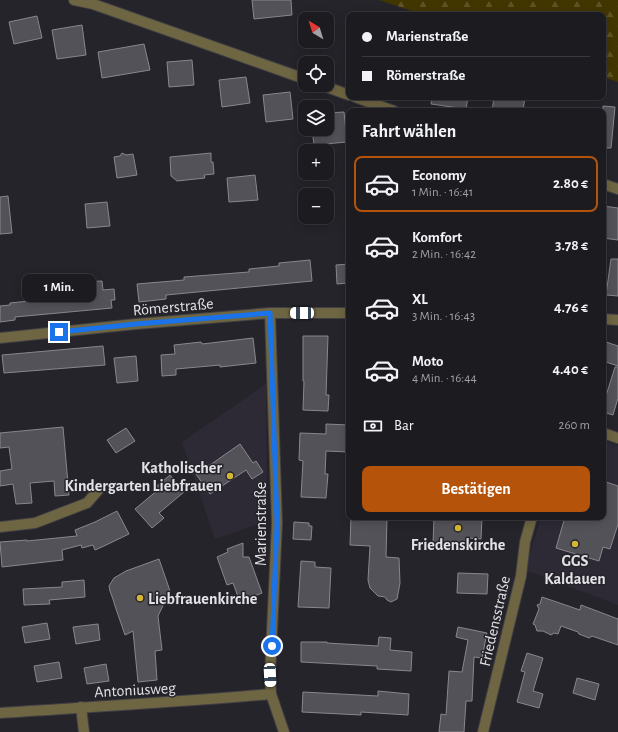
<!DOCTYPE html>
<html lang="de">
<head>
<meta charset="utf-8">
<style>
  :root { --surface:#1c1b20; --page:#29282d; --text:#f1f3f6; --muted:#a0a1a5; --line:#3a393e; --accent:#b45309 }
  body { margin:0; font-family:"Alegreya Sans",sans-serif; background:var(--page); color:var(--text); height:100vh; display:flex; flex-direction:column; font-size:15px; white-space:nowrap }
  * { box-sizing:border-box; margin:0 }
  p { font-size:13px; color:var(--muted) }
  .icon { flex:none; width:22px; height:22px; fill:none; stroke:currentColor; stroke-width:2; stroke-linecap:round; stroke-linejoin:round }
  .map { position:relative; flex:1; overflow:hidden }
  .sheet { position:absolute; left:346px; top:108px; width:260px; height:412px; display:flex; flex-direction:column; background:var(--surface); border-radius:8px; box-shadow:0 2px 10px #0003,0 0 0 1px var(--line) }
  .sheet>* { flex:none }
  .hud { position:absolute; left:346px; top:12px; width:260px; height:88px; border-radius:8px; box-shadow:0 2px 10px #0003,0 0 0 1px var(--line); display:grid; align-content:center; height:88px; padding:0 16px; background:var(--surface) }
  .needle { width:26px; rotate:322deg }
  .fabs { position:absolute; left:298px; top:12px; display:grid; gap:8px }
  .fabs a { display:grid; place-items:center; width:36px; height:36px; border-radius:8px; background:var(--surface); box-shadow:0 2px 10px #0003,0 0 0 1px var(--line); font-size:20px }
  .end { position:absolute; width:18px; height:18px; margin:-9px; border:5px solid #1a73e8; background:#fff; box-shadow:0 0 0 2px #fff }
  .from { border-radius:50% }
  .bubble { position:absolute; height:28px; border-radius:8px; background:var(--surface); box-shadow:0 2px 10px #0003,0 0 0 1px var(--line); font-size:13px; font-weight:700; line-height:28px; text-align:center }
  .car { position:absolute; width:12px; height:24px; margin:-12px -6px; border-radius:5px; box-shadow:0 0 3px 1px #0007; background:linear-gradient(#fff 24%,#345 0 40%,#fff 0 76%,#345 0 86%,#fff 0) }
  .hud b { display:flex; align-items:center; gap:14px; height:38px; font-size:15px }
  .hud b+b { border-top:1px solid var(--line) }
  .hud i { width:10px; height:10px; background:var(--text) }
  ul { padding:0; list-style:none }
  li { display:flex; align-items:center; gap:12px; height:56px; margin:0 8px 6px; padding:0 8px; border:2px solid transparent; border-radius:8px }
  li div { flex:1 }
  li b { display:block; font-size:15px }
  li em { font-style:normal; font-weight:700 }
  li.on { border-color:var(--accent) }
  li>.icon { width:36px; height:36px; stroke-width:1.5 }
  h2 { padding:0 16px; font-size:18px; line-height:48px }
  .pay { display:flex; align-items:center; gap:10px; height:44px; padding:0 16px; font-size:15px }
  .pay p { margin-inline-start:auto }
  .action { display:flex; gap:8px; margin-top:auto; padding:8px 16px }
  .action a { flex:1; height:46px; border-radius:8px; background:var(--accent); color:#fff; font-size:16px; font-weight:700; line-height:46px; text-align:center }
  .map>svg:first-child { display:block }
</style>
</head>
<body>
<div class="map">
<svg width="618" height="732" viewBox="0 0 618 732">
  <defs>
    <pattern id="forest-firs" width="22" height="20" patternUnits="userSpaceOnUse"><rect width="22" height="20" fill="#423600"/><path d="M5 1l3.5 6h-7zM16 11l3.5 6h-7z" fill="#5d5325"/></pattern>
  </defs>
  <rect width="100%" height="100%" fill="#25242a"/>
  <g fill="#2d2a36">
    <path d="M266 384 267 521 215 539 182 442Z"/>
    <path d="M603 441 618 446V605L525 570 541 517H603Z"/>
  </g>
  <path fill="url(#forest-firs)" d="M379 0H618V82L603 77V15H424Z"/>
  <g fill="#545259" stroke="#88878e">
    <path d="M252 0H291L292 15 254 19Z"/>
    <path d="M37 16 42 38 14 44 9 22Z"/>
    <path d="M82 25 86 55 57 59 52 30Z"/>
    <path d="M144 44 150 70 102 78 98 52Z"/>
    <path d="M192 60 194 85 169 87 167 62Z"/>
    <path d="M246 77 250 103 222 107 219 80Z"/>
    <path d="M290 92 293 119 266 122 263 95Z"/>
    <path d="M432 97H468L466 109 431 104Z"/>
    <path d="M494 97H525L523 111H492Z"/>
    <path d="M603 106 615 107 611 148H603Z"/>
    <path d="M344 112 347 142 314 145 312 129H327V113Z"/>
    <path d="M122 153 126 155 133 154 137 175 117 178 114 157 120 156Z"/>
    <path d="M211 153V162H213L214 174 204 175 205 178 177 181 171 176 170 157Z"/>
    <path d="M255 175 258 200 229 202 227 178Z"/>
    <path d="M8 196 12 233 0 234V197Z"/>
    <path d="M107 202 110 226 87 228 85 204Z"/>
    <path d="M603 206 618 208V240L603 238Z"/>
    <path d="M611 259H618V296L606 295Z"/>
    <path d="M310 260 312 281 166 295V299L139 302 137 284 184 280V277L249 272V269L279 266V263Z"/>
    <path d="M349 264V283L337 284 336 265Z"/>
    <path d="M102 281 103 290 114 289 115 300H111L112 308 15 317V320L0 322V306L10 305V303L29 301V300L80 295V291H83V282Z"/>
    <path d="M303 336H328L326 395H329L328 411 303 410 304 381H303Z"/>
    <path d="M253 338 256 363 220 367V365L176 369V375L162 376 161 355 175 354 174 345 201 342 202 344Z"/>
    <path d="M603 341 618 346V366L603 361Z"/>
    <path d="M103 346 105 365 4 373 2 355Z"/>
    <path d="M136 356 138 381 117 383 114 358Z"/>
    <path d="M615 367H618V398L613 415 603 412V398L605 399Z"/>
    <path d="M326 424 349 425V452L326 451 325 474H328L326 498 301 497 303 461 299 460 300 433 326 434Z"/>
    <path d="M63 427 69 495 55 496 54 481 30 483 32 503 16 504 13 484 0 486V471L12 469 9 447 0 448V433Z"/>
    <path d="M126 428 135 441 116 453 107 440Z"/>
    <path d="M240 444 253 463 256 461 263 472 252 479 246 470 210 494 196 474 201 471 204 466 210 465Z"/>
    <path d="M170 475 184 492 159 513 164 518 152 528 135 509 159 489 157 486Z"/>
    <path d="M603 481 618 486V524L610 549 603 547 599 561 556 548 565 517H603Z"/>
    <path d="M117 511 129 534 104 546 95 550 93 545 82 548 81 545 62 550 63 560 2 567 0 542 27 540V541L77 536 75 530 95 522Z"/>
    <path d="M351 517H387L386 557 399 558 400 583 397 599 391 602 387 600 385 597 378 596 370 588 368 580 370 546 350 545Z"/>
    <path d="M434 517H482L481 539 469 538V545L433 544Z"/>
    <path d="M294 522 309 523V526H312L311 540 293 539Z"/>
    <path d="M243 543V557H249L262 593 240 602 233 583 227 585 217 557 228 552 227 549Z"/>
    <path d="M159 559 170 591 158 616 162 650 155 651 157 680 138 682 133 631 125 635 114 603V602L110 591 109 586 114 578 126 571Z"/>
    <path d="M301 561 315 562V567L331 568 329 608 298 607Z"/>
    <path d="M458 573 488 574 487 594 457 593Z"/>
    <path d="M84 580 85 597 49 600 50 604 24 605 23 589 62 587V582Z"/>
    <path d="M542 597 580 610 581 605 618 619V645L592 636 589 638 579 634 578 632 561 626 558 634 554 633 551 635 543 631H537L535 625 533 624 539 609 537 605 540 604Z"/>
    <path d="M47 623 50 639 25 643 22 627Z"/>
    <path d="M98 624 100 640 76 644 73 627Z"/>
    <path d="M458 627 487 633 482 658 474 657 472 701H466L464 732H439L441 714 446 715 449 671 462 672 468 640 456 637Z"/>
    <path d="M379 637 391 638 390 650 412 652 411 671 377 669V666L301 662V642H327V643L378 646Z"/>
    <path d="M527 653 543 658 533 691 543 694 539 708 517 702 525 672 521 671Z"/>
    <path d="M59 662 62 678 37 682 34 666Z"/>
    <path d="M106 664 109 681 87 684 84 668Z"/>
    <path d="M577 678 599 684 595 700 573 693Z"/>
    <path d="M378 691 409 694 408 715 361 712V715L302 712 303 692 378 696Z"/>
  </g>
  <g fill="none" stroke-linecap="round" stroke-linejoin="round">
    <defs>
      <g id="minor">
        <path d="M74 0 93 4 305 79"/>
        <path d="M321 85 349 95"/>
        <path d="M355 97 394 111"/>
        <path d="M603 184 618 189"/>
        <path d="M270 313 277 523 270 675 271 694 284 732"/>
        <path d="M603 319 618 320"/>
        <path d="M0 338 136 324 270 313H349"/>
        <path d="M603 433 618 438"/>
        <path d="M0 527 35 523 87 503 100 488"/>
        <path d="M81 707 84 732"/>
        <path d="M0 713C90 707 181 702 271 694"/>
        <path d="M483 732 521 576 525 542 532 517"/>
      </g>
    </defs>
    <use href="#minor" stroke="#403f44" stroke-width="12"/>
    <use href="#minor" stroke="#6e6542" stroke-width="10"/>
  </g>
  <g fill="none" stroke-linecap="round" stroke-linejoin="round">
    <path stroke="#1a73e8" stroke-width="5" d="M59 332 136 324 270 313 277 523 272 646"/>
  </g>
  <g fill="#d3b635" stroke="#25242a" stroke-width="1.5">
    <circle cx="230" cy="476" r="4"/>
    <circle cx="458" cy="528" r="4"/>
    <circle cx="575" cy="544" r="4"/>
    <circle cx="140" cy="598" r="4"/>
  </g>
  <g text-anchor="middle" stroke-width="3" stroke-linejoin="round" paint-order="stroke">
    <g font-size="16" fill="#e3e3e7" stroke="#25242a">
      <text transform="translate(173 306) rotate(-5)" y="6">Römerstraße</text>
      <text transform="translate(260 524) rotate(-90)" y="6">Marienstraße</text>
      <text transform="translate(494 621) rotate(-77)" y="6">Friedensstraße</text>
      <text transform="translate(135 689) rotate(-3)" y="6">Antoniusweg</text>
    </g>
    <g font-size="16" font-weight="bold" fill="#e3e3e7" stroke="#25242a">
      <text x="222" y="473" text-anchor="end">Katholischer<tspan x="222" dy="18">Kindergarten Liebfrauen</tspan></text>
      <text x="458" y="550">Friedenskirche</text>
      <text x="575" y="566">GGS<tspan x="575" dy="18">Kaldauen</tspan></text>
      <text x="148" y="604" text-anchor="start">Liebfrauenkirche</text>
    </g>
  </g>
</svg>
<div class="fabs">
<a><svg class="needle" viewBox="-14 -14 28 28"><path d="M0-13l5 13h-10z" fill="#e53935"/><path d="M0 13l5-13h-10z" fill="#a0a1a5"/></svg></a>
<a><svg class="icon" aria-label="locate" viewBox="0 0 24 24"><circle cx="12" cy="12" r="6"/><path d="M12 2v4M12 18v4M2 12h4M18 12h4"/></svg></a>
<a><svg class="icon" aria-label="layers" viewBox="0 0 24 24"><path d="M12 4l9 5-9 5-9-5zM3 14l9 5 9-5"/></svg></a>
<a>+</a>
<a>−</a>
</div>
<i class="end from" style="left:272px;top:646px"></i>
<i class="end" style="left:59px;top:332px"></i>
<div class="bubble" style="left:22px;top:274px;width:74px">1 Min.</div>
<i class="car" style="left:302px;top:313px;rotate:270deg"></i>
<i class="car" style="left:270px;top:675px;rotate:177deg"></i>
<div class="hud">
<b><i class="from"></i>Marienstraße</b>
<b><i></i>Römerstraße</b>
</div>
<section class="sheet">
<h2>Fahrt wählen</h2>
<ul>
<li class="on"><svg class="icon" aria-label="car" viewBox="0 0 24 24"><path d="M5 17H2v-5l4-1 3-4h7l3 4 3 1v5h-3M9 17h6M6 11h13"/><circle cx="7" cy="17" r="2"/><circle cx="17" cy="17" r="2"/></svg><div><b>Economy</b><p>1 Min. · 16:41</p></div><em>2.80 €</em></li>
<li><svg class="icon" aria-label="car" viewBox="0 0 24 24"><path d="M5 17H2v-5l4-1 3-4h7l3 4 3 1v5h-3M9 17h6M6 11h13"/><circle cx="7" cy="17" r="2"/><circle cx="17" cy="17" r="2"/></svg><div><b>Komfort</b><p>2 Min. · 16:42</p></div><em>3.78 €</em></li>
<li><svg class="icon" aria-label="car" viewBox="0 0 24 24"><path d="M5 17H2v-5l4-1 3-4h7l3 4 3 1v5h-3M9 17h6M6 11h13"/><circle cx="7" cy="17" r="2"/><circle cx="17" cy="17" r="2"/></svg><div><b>XL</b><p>3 Min. · 16:43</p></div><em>4.76 €</em></li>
<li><svg class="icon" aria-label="car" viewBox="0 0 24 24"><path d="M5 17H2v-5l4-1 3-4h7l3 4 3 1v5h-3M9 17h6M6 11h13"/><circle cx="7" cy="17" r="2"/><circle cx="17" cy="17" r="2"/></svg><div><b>Moto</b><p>4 Min. · 16:44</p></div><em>4.40 €</em></li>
</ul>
<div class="pay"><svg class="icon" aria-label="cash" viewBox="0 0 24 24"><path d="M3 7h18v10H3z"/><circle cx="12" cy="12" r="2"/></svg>Bar<p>260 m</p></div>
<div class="action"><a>Bestätigen</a></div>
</section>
</div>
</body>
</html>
